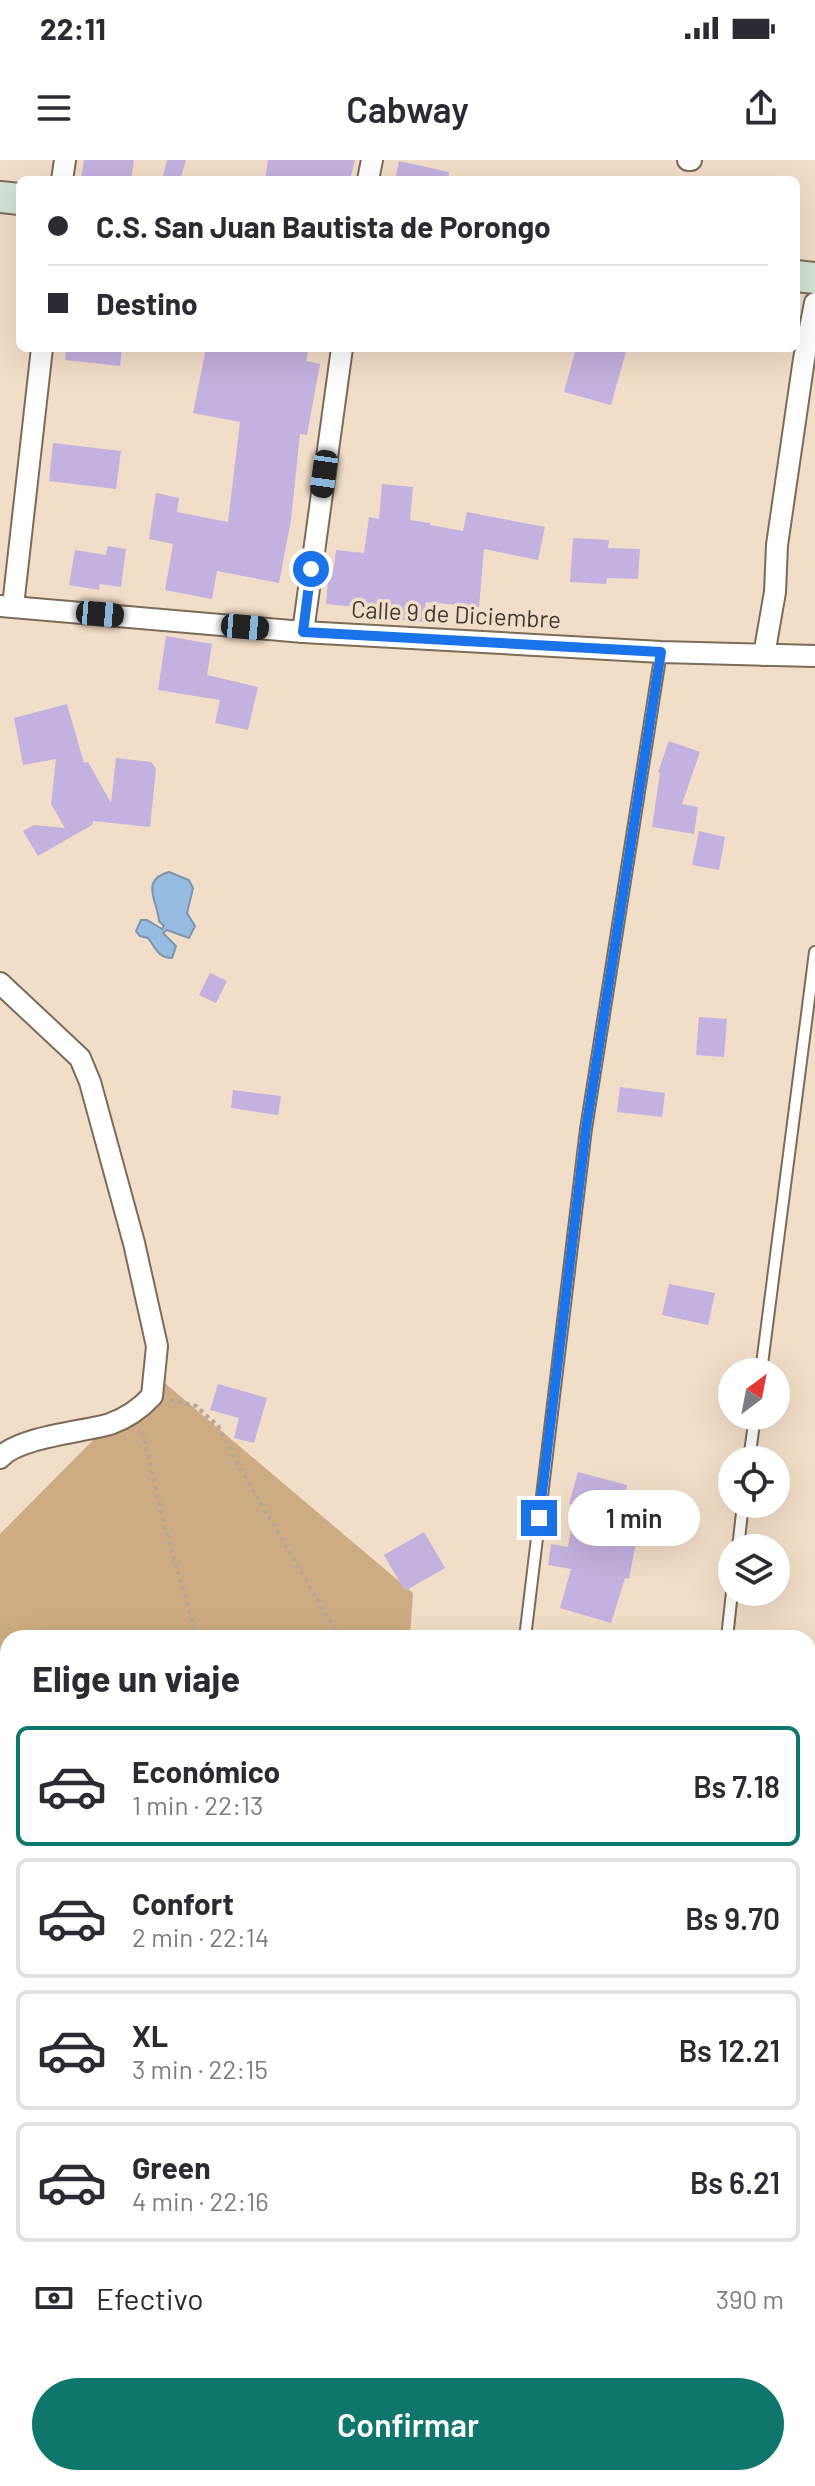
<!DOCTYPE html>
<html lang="es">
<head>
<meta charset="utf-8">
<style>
  :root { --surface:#fff; --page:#f7f7f7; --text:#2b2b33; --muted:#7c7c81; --line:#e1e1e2; --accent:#0f766e }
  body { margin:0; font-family:Barlow,sans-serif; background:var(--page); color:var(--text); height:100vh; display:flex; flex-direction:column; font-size:30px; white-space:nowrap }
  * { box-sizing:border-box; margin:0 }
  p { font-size:26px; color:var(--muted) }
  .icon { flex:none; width:44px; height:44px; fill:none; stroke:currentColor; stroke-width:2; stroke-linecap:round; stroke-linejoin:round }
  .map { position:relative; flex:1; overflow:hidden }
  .drawer { position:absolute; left:0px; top:1470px; width:816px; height:856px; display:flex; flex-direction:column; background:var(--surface); border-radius:24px 24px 0 0; box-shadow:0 8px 32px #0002 }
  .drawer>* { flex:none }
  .hud { position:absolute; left:16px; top:16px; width:784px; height:176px; border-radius:12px; box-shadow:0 8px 32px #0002; display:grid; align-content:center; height:176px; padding:0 32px; background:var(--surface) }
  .needle { width:52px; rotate:32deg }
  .controls { position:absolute; left:718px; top:1198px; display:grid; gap:16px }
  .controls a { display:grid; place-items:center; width:72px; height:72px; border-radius:50%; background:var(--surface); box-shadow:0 8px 32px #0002; font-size:40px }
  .end { position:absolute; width:36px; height:36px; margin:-18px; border:10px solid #1a73e8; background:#fff; box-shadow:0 0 0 4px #fff }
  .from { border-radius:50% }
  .bubble { position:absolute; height:56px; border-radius:28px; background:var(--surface); box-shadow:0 8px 32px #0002; font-size:26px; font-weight:600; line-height:56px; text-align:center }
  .car { position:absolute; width:24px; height:48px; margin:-24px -12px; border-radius:10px; box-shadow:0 0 6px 2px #0007; background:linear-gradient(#222 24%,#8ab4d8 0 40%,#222 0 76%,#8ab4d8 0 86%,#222 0) }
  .hud b { display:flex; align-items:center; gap:28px; height:76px; font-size:30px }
  .hud b+b { border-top:2px solid var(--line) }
  .hud i { width:20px; height:20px; background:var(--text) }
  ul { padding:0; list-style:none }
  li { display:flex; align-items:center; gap:24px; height:120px; margin:0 16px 12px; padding:0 16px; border:4px solid var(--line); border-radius:12px }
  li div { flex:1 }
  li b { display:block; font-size:30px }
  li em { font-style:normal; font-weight:600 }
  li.active { border-color:var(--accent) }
  li>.icon { width:72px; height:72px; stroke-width:1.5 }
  h2 { padding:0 32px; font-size:36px; line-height:96px }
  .pay { display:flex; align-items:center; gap:20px; height:88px; padding:0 32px; font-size:30px }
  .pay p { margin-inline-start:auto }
  .cta { display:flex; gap:16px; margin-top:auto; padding:16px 32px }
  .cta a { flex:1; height:92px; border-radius:48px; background:var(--accent); color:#fff; font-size:32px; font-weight:600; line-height:92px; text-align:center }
  .status { display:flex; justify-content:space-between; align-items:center; height:56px; padding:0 40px; background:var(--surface); direction:ltr }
  .status svg { height:22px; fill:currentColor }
  header { display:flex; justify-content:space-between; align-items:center; height:104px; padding:0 32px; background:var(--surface); font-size:36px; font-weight:600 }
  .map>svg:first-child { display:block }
</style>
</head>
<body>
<div class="status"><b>22:11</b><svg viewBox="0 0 49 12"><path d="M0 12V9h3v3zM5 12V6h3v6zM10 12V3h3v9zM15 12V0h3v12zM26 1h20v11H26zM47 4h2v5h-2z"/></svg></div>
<header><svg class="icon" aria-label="menu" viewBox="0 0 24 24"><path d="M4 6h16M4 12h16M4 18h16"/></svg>Cabway<svg class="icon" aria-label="share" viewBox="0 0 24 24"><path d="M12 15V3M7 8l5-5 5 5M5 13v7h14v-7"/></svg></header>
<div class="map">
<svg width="815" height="2326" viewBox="0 0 815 2326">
  <rect width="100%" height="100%" fill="#f1dec8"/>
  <g fill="#ceac83">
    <path d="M160 1219 413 1433 410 1478H8V1617L0 1594V1374L109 1264Z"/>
    <path d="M815 1890V2326H64V2318H808V1929Z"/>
  </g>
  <path fill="#97bce2" stroke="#7e95ad" stroke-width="2" d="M169 712 189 720 193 728 187 753 195 766 189 778 167 770 163 773 176 786 172 798C158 798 156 788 148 778L140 776 136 771 141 760H147L162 769 164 766 159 761C158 742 139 720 169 712Z"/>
  <g fill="#c3b1df">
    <path d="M84 0H134L131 20 81 18Z"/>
    <path d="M167 0H186L180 20H162Z"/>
    <path d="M268 0H355L350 20H265Z"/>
    <path d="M399 1 449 12 448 20H395Z"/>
    <path d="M66 188H122L120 206 65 200Z"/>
    <path d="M206 188H309L306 201 320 204 307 275 300 274 291 360 279 423 217 411 212 439 165 430 173 384 149 379 156 333 179 338 177 352 228 362 240 262 193 253Z"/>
    <path d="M576 188H627L611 245 564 232Z"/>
    <path d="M53 283 121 291 116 329 49 321Z"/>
    <path d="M382 324 413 327 410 360 430 363V365L463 371 467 352 545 367 538 400 484 389 479 447 426 442 424 462 374 457 375 449 326 444 329 407H334L336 390 364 393 369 357 379 359Z"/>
    <path d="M573 378 609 380 608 388 640 389 638 419 607 418 606 424 570 422Z"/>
    <path d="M108 386 126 389 121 427 100 424 99 430 69 425 75 390 106 395Z"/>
    <path d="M166 476 212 484 207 515 258 527 248 570 215 563 220 540 158 530Z"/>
    <path d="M67 544 84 603 88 602 111 643 116 598 151 602 156 609 150 667 93 661 92 665 38 696 23 671 34 665 65 668 51 644 56 599 23 605 14 558Z"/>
    <path d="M669 581 700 592 682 644 698 647 694 674 652 667 660 613 658 612Z"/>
    <path d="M699 671 725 677 719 710 692 705Z"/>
    <path d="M210 813 227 821 216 843 199 835Z"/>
    <path d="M699 857 727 859 724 897 696 895Z"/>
    <path d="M620 927 665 933 662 957 617 952Z"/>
    <path d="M233 930 281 936 278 955 231 948Z"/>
    <path d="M669 1124 715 1133 708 1165 662 1155Z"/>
    <path d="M218 1224 267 1238 254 1283 234 1278 239 1258 210 1250Z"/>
    <path d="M578 1312 627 1325 616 1367 638 1371 629 1419 625 1418 611 1463 560 1448 571 1409 548 1405 551 1384 568 1387 575 1346 569 1344Z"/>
    <path d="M424 1372 445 1408 405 1431 384 1395Z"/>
  </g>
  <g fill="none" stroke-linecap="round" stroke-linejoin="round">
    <defs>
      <g id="lane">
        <path d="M761 1212 815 792"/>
        <path d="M749 1300 755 1256"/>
        <path d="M738 1388 743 1344"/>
        <path d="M525 1478 586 969 661 492"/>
        <path d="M727 1478 732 1432"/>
        <path d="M808 1663 815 1664"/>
      </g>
      <g id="street">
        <path d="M688 0H691"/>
        <path d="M62 20 65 0"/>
        <path d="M368 20 372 0"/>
        <path d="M0 446 303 472 661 492 815 496"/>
        <path d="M13 446 42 188"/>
        <path d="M303 472 342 188"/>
        <path d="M764 495 775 432 777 385 804 199 815 143"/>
        <path d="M0 823 80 898 90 922 134 1083 157 1186 152 1236C140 1249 127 1258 110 1264 83 1272 18 1277 0 1298"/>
      </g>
      <g id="secondary">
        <path d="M0 37 20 39"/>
        <path d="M796 116 815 118"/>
      </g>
    </defs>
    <use href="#lane" stroke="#7c6b58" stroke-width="14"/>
    <use href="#street" stroke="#7c6b58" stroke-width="24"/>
    <use href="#secondary" stroke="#7c6b58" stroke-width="34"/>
    <g stroke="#b6a695" stroke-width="4" stroke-dasharray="4 4" stroke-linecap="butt">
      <path d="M170 1240 196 1246 218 1266 243 1313 340 1478"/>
      <path d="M142 1272 166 1371 197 1478"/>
      <path d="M353 2326 354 2318"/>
    </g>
    <use href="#lane" stroke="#fff" stroke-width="10"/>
    <use href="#street" stroke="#fff" stroke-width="20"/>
    <use href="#secondary" stroke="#d3e3d4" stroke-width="30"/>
  </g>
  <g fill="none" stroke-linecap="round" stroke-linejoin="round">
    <path stroke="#1a73e8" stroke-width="10" d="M311 409 303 472 661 492 586 969 539 1358"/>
  </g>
  <g text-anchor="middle" stroke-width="7" stroke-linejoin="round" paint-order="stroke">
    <g font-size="24" fill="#423a32" stroke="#f1dec8">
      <text transform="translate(456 455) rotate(3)" y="8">Calle 9 de Diciembre</text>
    </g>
  </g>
</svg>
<div class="controls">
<a><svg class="needle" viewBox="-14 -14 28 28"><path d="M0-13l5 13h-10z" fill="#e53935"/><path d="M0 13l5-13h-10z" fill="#7c7c81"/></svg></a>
<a><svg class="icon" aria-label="locate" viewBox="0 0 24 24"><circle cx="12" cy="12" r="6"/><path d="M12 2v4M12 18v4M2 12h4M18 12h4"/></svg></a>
<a><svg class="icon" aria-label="layers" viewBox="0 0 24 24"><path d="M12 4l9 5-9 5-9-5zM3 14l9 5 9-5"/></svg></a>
</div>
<i class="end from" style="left:311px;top:409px"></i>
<i class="end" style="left:539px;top:1358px"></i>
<div class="bubble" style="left:568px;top:1330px;width:132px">1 min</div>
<i class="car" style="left:324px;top:314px;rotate:188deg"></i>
<i class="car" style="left:100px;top:454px;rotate:95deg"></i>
<i class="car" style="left:245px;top:467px;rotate:95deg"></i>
<div class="hud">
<b><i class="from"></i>C.S. San Juan Bautista de Porongo</b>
<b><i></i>Destino</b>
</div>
<section class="drawer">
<h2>Elige un viaje</h2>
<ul>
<li class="active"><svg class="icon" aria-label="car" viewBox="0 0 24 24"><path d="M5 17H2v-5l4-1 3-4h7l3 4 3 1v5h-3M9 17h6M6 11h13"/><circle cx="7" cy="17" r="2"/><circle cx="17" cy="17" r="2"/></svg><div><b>Económico</b><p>1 min · 22:13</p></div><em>Bs 7.18</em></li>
<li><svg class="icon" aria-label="car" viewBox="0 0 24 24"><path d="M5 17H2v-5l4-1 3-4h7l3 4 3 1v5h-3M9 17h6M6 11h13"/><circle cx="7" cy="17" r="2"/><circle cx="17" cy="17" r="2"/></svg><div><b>Confort</b><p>2 min · 22:14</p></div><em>Bs 9.70</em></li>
<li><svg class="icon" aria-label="car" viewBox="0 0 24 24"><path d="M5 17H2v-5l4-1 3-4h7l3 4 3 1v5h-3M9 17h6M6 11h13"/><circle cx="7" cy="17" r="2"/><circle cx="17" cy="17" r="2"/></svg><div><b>XL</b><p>3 min · 22:15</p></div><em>Bs 12.21</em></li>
<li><svg class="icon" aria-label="car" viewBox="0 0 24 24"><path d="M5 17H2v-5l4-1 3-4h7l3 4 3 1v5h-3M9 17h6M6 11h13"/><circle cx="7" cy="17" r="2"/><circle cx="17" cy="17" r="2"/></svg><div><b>Green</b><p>4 min · 22:16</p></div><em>Bs 6.21</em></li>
</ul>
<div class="pay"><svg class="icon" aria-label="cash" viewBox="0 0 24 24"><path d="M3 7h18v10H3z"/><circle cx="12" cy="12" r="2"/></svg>Efectivo<p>390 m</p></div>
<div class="cta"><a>Confirmar</a></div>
</section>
</div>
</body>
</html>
